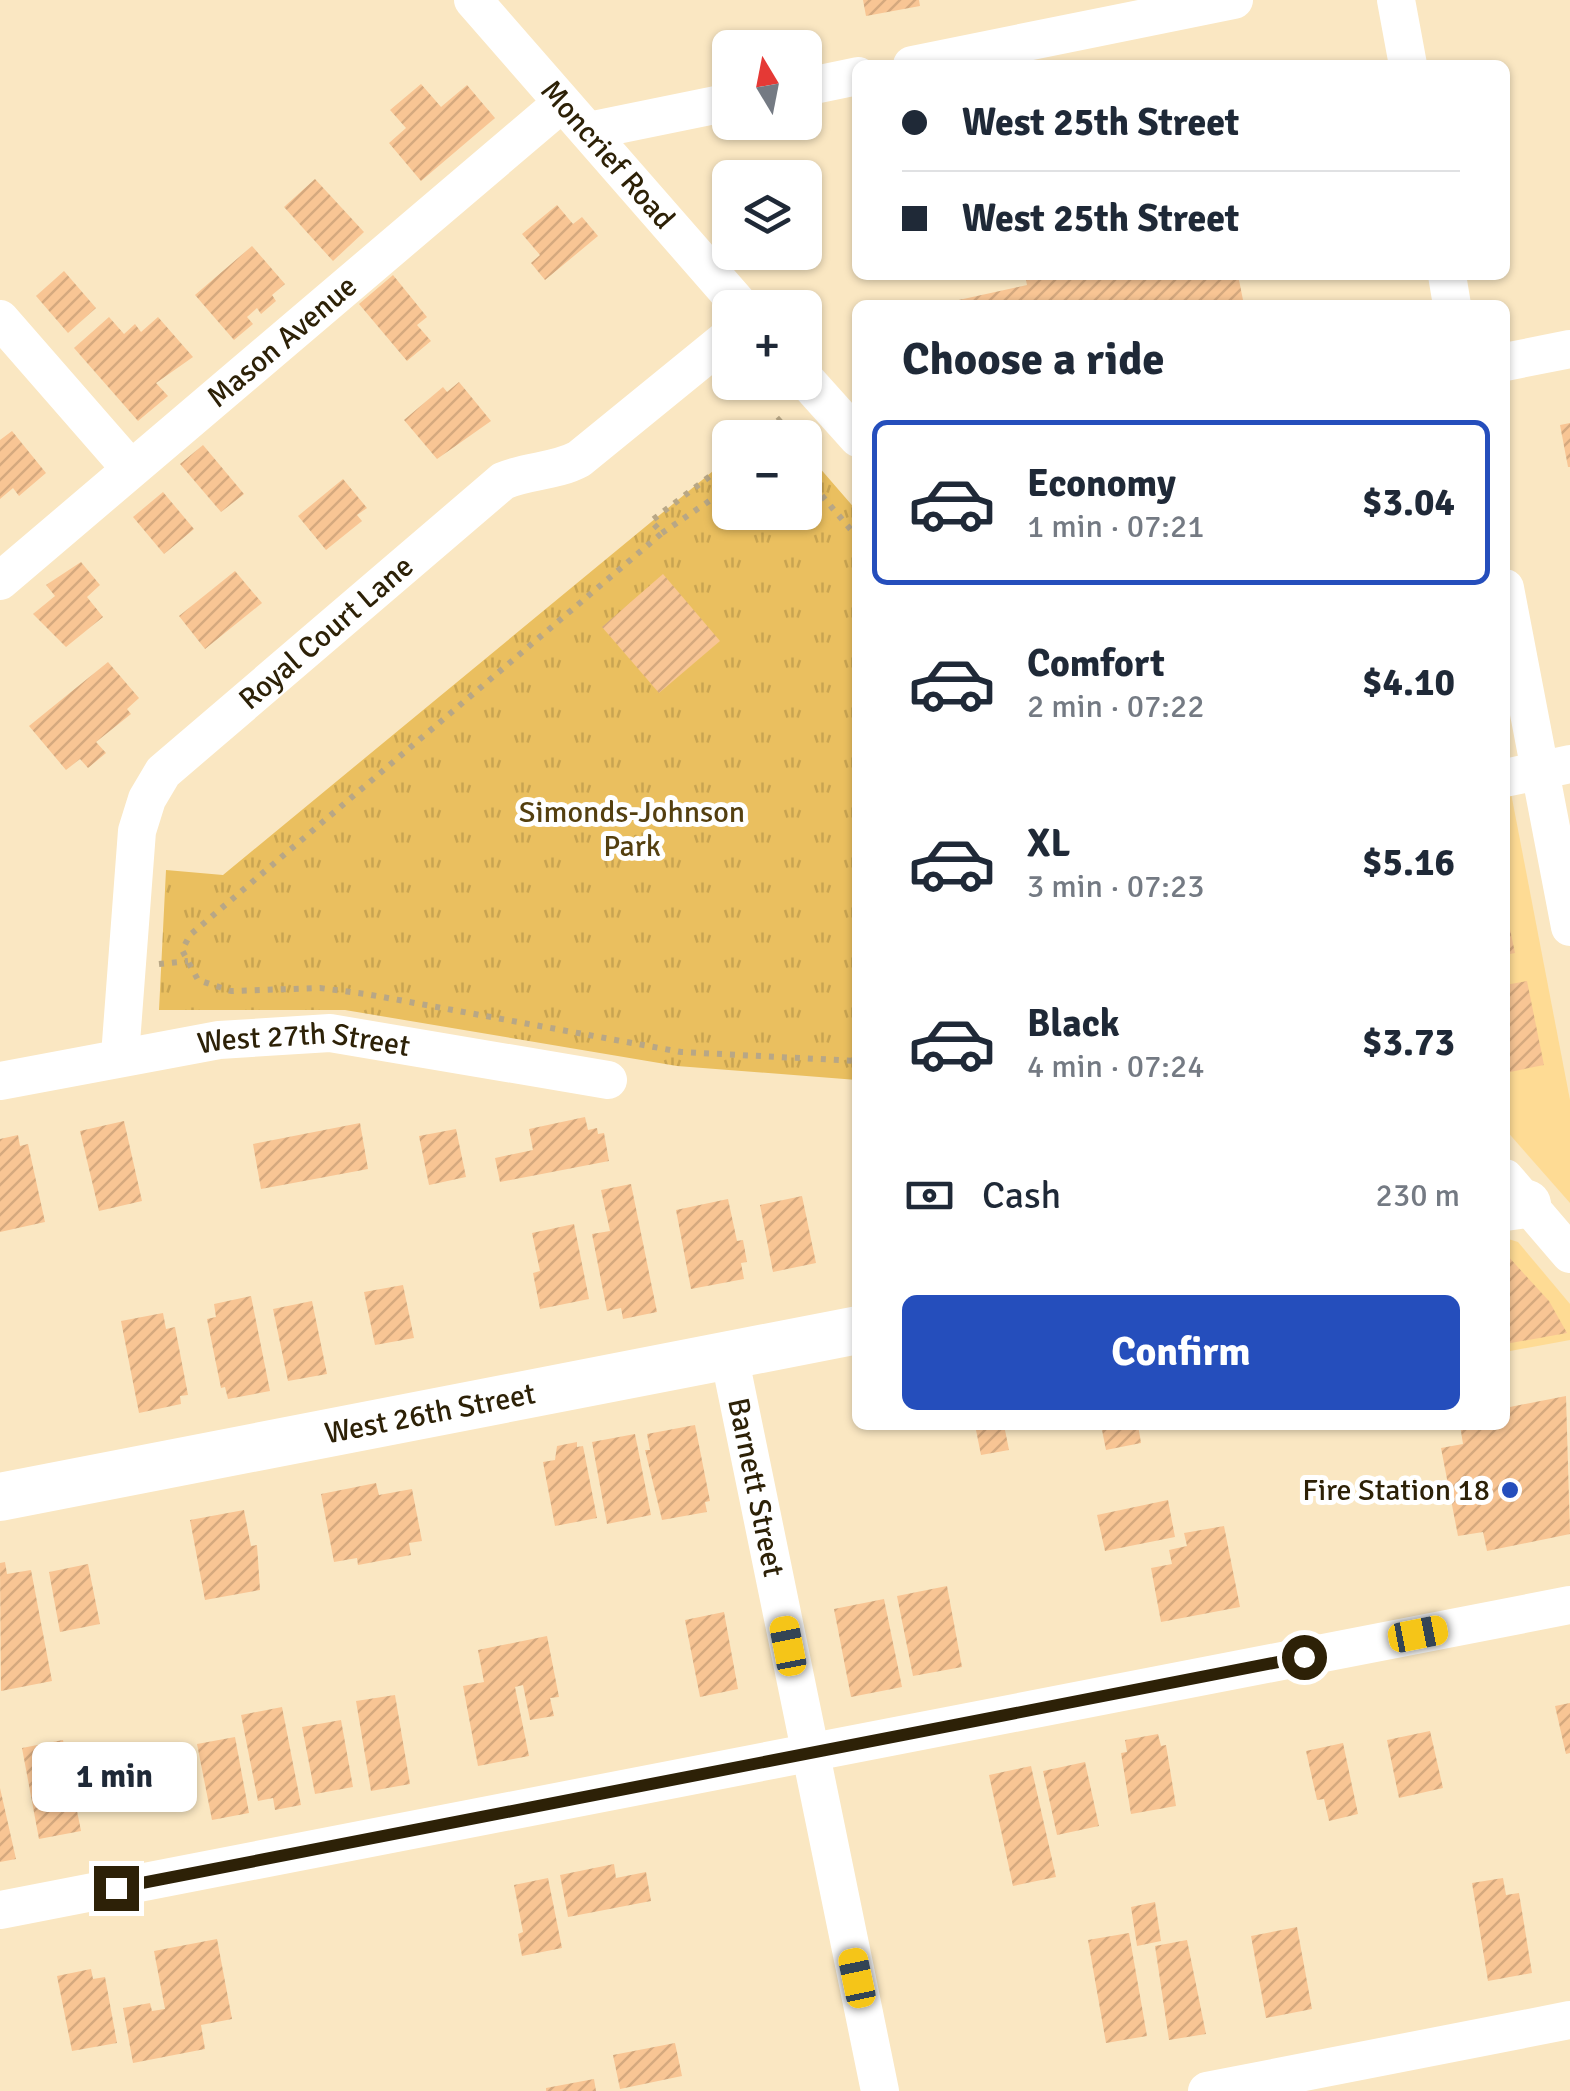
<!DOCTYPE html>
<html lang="en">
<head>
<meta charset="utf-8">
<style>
  :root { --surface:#fff; --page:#f2f2f3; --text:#1f2937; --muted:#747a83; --line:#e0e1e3; --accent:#254ebc }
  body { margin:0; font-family:Signika,sans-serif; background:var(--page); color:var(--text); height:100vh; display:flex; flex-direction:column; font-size:38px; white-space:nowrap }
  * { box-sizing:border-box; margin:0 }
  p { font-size:32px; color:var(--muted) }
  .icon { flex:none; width:55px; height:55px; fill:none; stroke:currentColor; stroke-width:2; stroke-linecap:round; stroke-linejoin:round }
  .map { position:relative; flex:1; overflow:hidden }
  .sheet { position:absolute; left:852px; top:300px; width:658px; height:1130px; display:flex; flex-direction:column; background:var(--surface); border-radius:15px; box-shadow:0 2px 8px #0004 }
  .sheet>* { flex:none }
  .guide { position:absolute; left:852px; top:60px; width:658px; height:220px; border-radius:15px; box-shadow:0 2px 8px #0004; display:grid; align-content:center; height:220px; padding:0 50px; background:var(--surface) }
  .needle { width:65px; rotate:350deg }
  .tools { position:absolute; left:712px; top:30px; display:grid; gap:20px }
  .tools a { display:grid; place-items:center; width:110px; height:110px; border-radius:15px; background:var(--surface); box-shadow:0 2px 8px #0004; font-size:50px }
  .end { position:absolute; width:45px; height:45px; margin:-22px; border:12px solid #2d2107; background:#fff; box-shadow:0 0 0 5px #fff }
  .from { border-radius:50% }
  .bubble { position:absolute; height:70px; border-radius:15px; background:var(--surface); box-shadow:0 2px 8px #0004; font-size:32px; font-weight:700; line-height:70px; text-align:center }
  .car { position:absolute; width:30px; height:60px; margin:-30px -15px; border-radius:12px; box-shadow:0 0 8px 2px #0007; background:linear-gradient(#f5c518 24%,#345 0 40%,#f5c518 0 76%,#345 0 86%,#f5c518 0) }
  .guide b { display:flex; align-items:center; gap:35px; height:95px; font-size:38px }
  .guide b+b { border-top:2px solid var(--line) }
  .guide i { width:25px; height:25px; background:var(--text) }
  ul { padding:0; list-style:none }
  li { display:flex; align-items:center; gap:30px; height:165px; margin:0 20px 15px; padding:0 30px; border:5px solid transparent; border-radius:15px }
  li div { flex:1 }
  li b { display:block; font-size:38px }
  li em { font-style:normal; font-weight:700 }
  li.active { border-color:var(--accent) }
  li>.icon { width:90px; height:90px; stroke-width:1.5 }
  h2 { padding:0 50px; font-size:45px; line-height:120px }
  .pay { display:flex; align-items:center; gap:25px; height:110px; padding:0 50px; font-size:38px }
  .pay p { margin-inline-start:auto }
  .action { display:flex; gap:20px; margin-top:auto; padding:20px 50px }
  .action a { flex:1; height:115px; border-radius:15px; background:var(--accent); color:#fff; font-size:40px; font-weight:700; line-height:115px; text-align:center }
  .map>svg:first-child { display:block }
</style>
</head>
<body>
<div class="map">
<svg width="1570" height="2091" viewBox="0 0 1570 2091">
  <defs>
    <pattern id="park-tufts" width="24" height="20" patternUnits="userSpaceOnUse" patternTransform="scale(2.5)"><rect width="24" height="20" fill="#eabf5f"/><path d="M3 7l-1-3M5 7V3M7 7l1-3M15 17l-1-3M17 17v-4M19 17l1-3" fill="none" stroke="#c9a451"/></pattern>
    <pattern id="building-hatch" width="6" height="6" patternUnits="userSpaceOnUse" patternTransform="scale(2.5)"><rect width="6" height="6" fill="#f8c594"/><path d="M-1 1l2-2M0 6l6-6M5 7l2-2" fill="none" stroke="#d5a97e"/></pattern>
  </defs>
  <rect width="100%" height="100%" fill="#fae7c2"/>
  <g fill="#fedb94">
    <path d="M1505 762 1570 1100V1203L1505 1129Z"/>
    <path d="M1505 1238 1518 1242 1570 1304V1340L1505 1352Z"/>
  </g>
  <path fill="url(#park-tufts)" d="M805 451 857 511V1080L677 1066 345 1010H159L166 870 223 875 730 457V512H805Z"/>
  <g fill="url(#building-hatch)">
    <path d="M863 0H919L920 6 866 16Z"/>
    <path d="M421 84 441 107 467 85 495 118 421 181 389 143 406 128 390 110Z"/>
    <path d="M315 179 364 232 333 261 284 207Z"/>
    <path d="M557 205 573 224 582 217 598 236 545 280 531 263 540 255 522 234Z"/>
    <path d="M252 246 285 284 272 295 276 301 261 314 257 308 247 317 253 324 234 340 195 295Z"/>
    <path d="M64 271 96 308 68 333 36 296Z"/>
    <path d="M393 275 427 317 417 325 431 341 407 361 359 304Z"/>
    <path d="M1025 275H1238L1244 305H936L1027 285Z"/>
    <path d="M109 317 124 334 135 324 141 332 158 317 193 357 156 383 168 396 138 421 74 348Z"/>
    <path d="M459 382 491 421 437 459 404 420 443 387 447 392Z"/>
    <path d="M1570 423V467H1568L1560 425Z"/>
    <path d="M12 431 46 473 19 496 13 488 0 499V440Z"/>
    <path d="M203 445 244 494 221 512 180 464Z"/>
    <path d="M343 479 367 508 357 515 362 521 326 550 298 516Z"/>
    <path d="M163 492 194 529 164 554 133 517Z"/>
    <path d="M81 562 100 585 87 597 103 617 66 647 33 614 55 596 46 585Z"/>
    <path d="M235 571 262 603 205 649 179 616Z"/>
    <path d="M663 574 720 641 659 693 602 627Z"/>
    <path d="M108 662 139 698 127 709 131 714 96 742 106 753 88 768 80 759 66 770 29 726Z"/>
    <path d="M1505 906 1515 953 1505 955Z"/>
    <path d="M1527 981 1544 1065 1505 1073V985Z"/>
    <path d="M585 1117 588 1130 597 1128 598 1134 604 1133 609 1161 500 1182 495 1158 533 1150 529 1129Z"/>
    <path d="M124 1121 142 1201 99 1211 80 1131Z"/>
    <path d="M360 1123 368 1169 261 1189 253 1144Z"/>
    <path d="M456 1129 466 1177 429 1185 419 1136Z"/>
    <path d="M18 1135 20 1146 28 1144 45 1222 0 1232V1139Z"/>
    <path d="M631 1184 657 1312 623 1319 621 1308 607 1311 592 1234 610 1231 601 1190Z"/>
    <path d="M802 1196 816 1263 773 1272 760 1205Z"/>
    <path d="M728 1199 737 1241 743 1240 747 1262 741 1263 744 1279 691 1289 676 1210Z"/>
    <path d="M574 1224 589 1299 540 1309 533 1273 540 1271 532 1233Z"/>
    <path d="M1505 1253 1549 1301 1567 1333 1505 1344Z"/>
    <path d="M403 1285 414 1338 375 1345 364 1292Z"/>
    <path d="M251 1296 270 1391 228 1399 225 1387 221 1388 207 1319 216 1317 214 1304Z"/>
    <path d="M312 1301 327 1374 288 1381 273 1309Z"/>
    <path d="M163 1313 166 1329 175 1327 188 1395 180 1396 181 1404 139 1413 121 1321Z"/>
    <path d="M1566 1396 1570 1534 1487 1551 1483 1532 1458 1536 1441 1448 1463 1444 1460 1425H1505V1408Z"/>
    <path d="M695 1425 710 1501 705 1502 707 1512 662 1520 645 1450H650L647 1434Z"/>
    <path d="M975 1425H1004L1009 1450 981 1455Z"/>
    <path d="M1101 1425H1138L1141 1443 1106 1450Z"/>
    <path d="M635 1434 651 1515 607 1524 592 1442Z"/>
    <path d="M577 1442V1447L583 1446 597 1518 555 1526 543 1462 555 1460 557 1446Z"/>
    <path d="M376 1483 379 1495 412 1489 422 1541 409 1543 411 1555 358 1565 357 1558 334 1562 321 1494Z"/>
    <path d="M1168 1500 1175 1537 1105 1551 1097 1515Z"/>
    <path d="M244 1510 251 1546 257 1545 260 1590 205 1600 190 1520Z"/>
    <path d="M1224 1526 1240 1607 1161 1622 1151 1568 1172 1564 1169 1550 1187 1546 1184 1533Z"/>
    <path d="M5 1562 7 1574 31 1570 52 1681 1 1691 0 1563Z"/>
    <path d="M88 1564 100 1624 60 1632 49 1572Z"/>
    <path d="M947 1586 962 1667 913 1676 897 1596Z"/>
    <path d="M884 1599 902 1687 851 1697 834 1609Z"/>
    <path d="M724 1612 738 1689 700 1697 685 1620Z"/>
    <path d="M547 1636 559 1697 550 1698 554 1716 530 1720 523 1685 515 1687 529 1756 478 1766 463 1686 484 1682 478 1650Z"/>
    <path d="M395 1695 410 1784 371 1791 356 1701Z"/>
    <path d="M1570 1703V1753L1566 1754 1555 1706Z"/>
    <path d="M282 1707 301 1805 275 1810 273 1798 258 1801 241 1715Z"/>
    <path d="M341 1720 353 1787 315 1794 302 1727Z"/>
    <path d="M1430 1731 1443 1788 1399 1798 1387 1740Z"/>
    <path d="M1158 1734 1161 1746 1166 1745 1176 1806 1131 1814 1121 1753 1127 1752 1125 1740Z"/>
    <path d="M235 1737 249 1813 212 1820 197 1744Z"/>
    <path d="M63 1740 81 1831 39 1839 22 1748Z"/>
    <path d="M1343 1743 1358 1814 1329 1821 1324 1799 1317 1800 1306 1751Z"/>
    <path d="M1085 1762 1099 1826 1057 1835 1043 1771Z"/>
    <path d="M1031 1766 1056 1877 1013 1886 989 1775Z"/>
    <path d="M0 1788 16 1859 0 1862Z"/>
    <path d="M614 1864 616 1878 646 1872 651 1901 568 1917 560 1875Z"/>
    <path d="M548 1878 562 1948 522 1956 518 1934 523 1932 514 1885Z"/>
    <path d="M1503 1878 1506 1895 1519 1893 1532 1973 1488 1981 1472 1883Z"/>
    <path d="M1155 1902 1161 1941 1137 1946 1131 1907Z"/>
    <path d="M1297 1927 1312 2009 1266 2018 1251 1936Z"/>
    <path d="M1129 1933 1147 2036 1106 2043 1088 1940Z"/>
    <path d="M217 1939 232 2019 201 2025 205 2049 133 2063 123 2008 150 2003 152 2011 165 2009 154 1951Z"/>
    <path d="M1187 1940 1206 2034 1169 2040 1155 1946Z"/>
    <path d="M91 1969 93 1979 105 1977 117 2043 72 2051 57 1976Z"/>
    <path d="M675 2043 682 2076 620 2089 613 2055Z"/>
    <path d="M594 2079 596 2091H546V2088Z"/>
  </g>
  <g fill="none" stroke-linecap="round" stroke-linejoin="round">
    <g stroke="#b8a786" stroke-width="6" stroke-dasharray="5 8" stroke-linecap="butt">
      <path d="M758 438 781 418"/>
      <path d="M730 461 651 521 662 533 190 935 182 950 198 980 231 991 320 988 366 994 681 1052 858 1061"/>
      <path d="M805 476 858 538"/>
      <path d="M662 533 730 487"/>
      <path d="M159 964 188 961"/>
    </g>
    <g stroke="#fff" stroke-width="38">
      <path id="s1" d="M473 0 742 308"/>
      <path d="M1396 0 1408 65"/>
      <path d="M912 65 1234 0"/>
      <path d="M805 87 858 76"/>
      <path d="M588 131 730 102"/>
      <path d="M1447 275 1452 305"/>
      <path d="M0 319 130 468"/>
      <path d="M1505 362 1570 349"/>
      <path d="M805 379 858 438"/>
      <path id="s2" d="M0 581 562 103"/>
      <path d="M1505 588 1570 927"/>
      <path d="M1505 778 1570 764"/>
      <path id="s3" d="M120 1056 137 831 147 799 163 772 503 481C528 470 555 472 579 459L730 336"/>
      <path id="s4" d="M0 1081 219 1040 330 1033 608 1080"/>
      <path d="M1505 1178 1570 1254"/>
      <path id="s5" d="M729 1355 880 2091"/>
      <path d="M0 1910 1570 1605"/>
      <path d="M1207 2091 1570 2020"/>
    </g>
    <g stroke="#fff" stroke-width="48">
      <path d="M1505 1207 1527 1204"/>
      <path id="s6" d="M0 1497 858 1330"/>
    </g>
  </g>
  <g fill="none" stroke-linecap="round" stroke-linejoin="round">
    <path stroke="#2d2107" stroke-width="12" d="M116 1888 1304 1657"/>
  </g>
  <circle fill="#254ebc" stroke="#fff" stroke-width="4" cx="1510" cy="1490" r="10"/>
  <g text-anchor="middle" stroke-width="10" stroke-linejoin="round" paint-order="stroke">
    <g font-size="30" fill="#2d2107" stroke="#fff">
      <text dy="10" stroke="none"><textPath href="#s1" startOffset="205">Moncrief Road</textPath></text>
      <text dy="10" stroke="none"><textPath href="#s2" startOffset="370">Mason Avenue</textPath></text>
      <text dy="10" stroke="none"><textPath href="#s3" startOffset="505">Royal Court Lane</textPath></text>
      <text dy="10" stroke="none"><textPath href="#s4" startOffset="308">West 27th Street</textPath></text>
      <text dy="10" stroke="none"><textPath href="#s6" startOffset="438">West 26th Street</textPath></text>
      <text dy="10" stroke="none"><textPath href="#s5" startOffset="135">Barnett Street</textPath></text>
    </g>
    <g font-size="30" fill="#543f0f" stroke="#fff">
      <text x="632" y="822">Simonds-Johnson<tspan x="632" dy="34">Park</tspan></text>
    </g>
    <g font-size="30" fill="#2d2107" stroke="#fff" text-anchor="end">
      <text x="1490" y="1500">Fire Station 18</text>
    </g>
  </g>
</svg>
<div class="tools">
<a><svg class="needle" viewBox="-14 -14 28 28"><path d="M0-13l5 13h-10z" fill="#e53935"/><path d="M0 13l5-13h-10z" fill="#747a83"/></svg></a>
<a><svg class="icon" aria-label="layers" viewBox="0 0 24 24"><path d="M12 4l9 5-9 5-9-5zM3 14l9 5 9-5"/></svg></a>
<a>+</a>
<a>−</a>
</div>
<i class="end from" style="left:1304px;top:1657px"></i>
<i class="end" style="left:116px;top:1888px"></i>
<div class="bubble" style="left:32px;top:1742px;width:165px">1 min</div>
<i class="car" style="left:1418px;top:1634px;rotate:79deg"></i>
<i class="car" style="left:788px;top:1646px;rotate:349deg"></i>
<i class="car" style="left:857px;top:1978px;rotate:348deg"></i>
<div class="guide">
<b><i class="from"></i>West 25th Street</b>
<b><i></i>West 25th Street</b>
</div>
<section class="sheet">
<h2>Choose a ride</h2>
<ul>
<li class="active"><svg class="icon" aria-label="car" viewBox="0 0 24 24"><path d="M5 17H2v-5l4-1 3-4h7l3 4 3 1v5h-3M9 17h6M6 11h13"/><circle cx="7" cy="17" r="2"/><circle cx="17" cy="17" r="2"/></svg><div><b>Economy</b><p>1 min · 07:21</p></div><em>$3.04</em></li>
<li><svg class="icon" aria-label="car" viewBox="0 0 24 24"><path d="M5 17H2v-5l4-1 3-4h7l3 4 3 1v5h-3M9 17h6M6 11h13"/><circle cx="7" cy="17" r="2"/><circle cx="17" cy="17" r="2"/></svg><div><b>Comfort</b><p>2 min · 07:22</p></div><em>$4.10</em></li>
<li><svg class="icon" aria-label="car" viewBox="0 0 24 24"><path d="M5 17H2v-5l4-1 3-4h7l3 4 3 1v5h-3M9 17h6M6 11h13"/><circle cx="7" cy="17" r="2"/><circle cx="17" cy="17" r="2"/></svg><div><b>XL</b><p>3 min · 07:23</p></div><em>$5.16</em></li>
<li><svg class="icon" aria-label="car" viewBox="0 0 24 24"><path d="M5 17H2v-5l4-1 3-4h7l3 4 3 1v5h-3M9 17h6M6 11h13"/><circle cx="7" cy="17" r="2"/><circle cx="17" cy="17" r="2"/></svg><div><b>Black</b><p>4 min · 07:24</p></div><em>$3.73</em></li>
</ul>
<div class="pay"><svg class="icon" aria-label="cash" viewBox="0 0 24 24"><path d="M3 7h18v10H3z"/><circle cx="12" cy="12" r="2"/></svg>Cash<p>230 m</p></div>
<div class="action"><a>Confirm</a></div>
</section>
</div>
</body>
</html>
